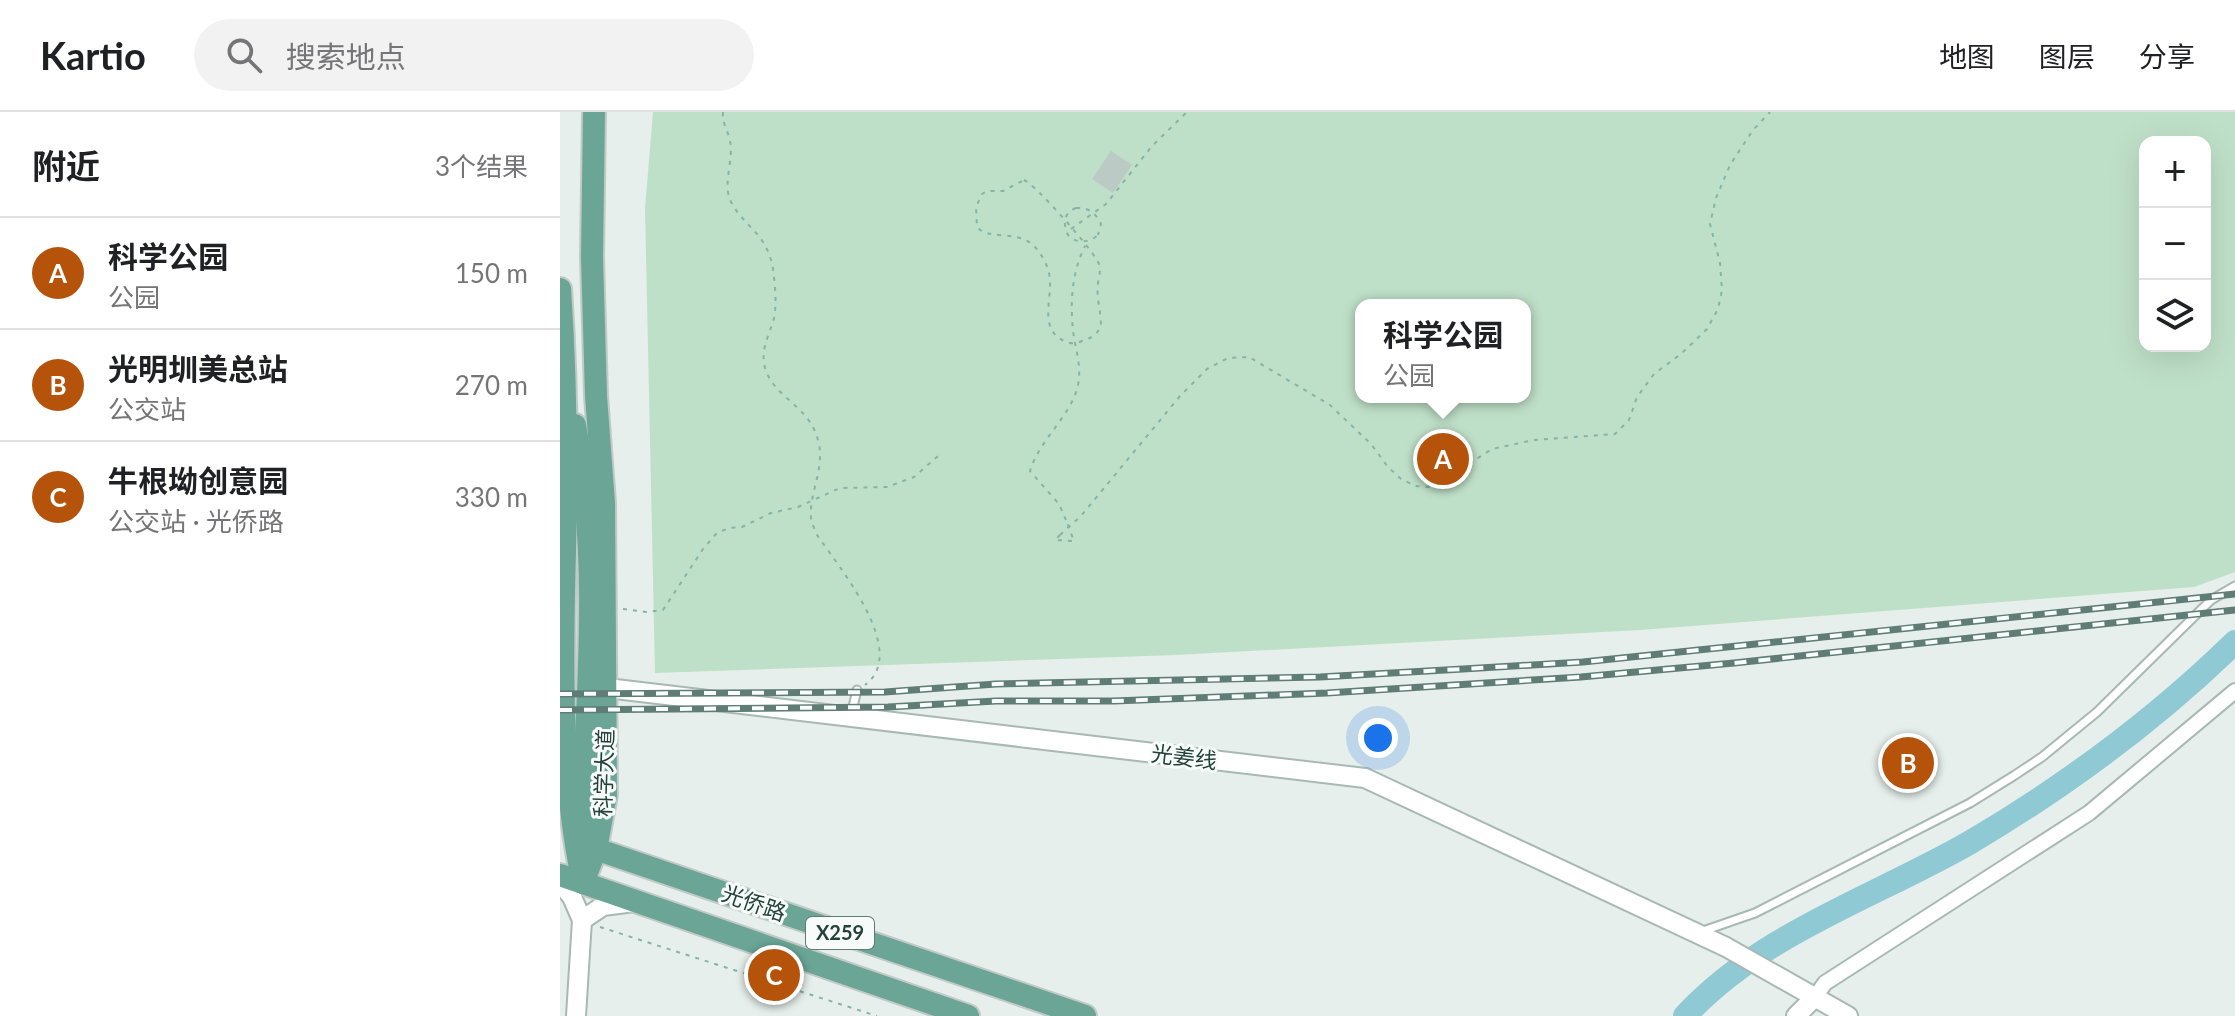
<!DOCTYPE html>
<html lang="zh">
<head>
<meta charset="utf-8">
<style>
	body { margin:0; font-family:Lato,"Noto Sans SC",sans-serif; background:#f2f2f2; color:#202124 }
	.controls { position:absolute; right:24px; top:24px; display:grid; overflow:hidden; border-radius:16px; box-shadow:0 8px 32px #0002 }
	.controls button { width:72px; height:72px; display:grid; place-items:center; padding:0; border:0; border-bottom:2px solid #e0e0e0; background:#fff; color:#202124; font:40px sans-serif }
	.you { position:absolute; left:818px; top:626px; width:28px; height:28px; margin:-20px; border:6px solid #fff; border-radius:50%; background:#1a73e8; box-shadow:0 0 0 12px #1a73e833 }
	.badge { display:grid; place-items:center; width:52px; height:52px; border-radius:50%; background:#b45309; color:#fff; font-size:26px; font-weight:700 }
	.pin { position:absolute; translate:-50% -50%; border:4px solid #fff; box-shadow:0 2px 8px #0006 }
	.popup { position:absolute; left:795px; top:187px; width:176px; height:104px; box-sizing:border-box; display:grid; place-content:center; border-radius:16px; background:#fff; filter:drop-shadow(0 2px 6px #0005); font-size:26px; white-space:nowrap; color:#757577 }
	.popup b { font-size:30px; color:#202124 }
	.popup::after { content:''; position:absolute; left:50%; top:100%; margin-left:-16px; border:16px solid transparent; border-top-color:#fff }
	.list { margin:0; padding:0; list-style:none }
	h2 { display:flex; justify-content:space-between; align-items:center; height:104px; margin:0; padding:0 32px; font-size:34px }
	h2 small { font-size:26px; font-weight:400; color:#757577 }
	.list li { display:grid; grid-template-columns:52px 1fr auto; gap:24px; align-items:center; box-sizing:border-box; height:112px; padding:0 32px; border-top:2px solid #e0e0e0 }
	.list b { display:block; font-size:30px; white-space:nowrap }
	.list p { margin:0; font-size:26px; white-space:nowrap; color:#757577 }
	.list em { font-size:26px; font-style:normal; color:#757577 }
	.icon { flex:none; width:44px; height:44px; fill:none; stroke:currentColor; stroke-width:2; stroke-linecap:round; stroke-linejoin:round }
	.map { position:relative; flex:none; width:1675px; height:904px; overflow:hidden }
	header { display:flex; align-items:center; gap:48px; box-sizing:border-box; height:112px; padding:0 40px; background:#fff; border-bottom:2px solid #e0e0e0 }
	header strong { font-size:38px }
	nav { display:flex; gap:44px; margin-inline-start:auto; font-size:28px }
	.search { width:560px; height:72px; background:#f2f2f2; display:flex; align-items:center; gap:20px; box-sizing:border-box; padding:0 28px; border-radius:44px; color:#757577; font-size:30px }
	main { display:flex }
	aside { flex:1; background:#fff }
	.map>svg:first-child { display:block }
	.green { fill:#bfe0c8; fill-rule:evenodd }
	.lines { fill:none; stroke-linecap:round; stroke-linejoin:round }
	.river { stroke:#8ec9d4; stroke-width:24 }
	.building { fill:#bbcac4 }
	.service-casing { stroke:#a8b8b2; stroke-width:11 }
	.minor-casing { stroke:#a8b8b2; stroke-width:18 }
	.tertiary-casing { stroke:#a8b8b2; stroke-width:22 }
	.primary-casing { stroke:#c2cac8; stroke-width:26 }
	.path { stroke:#86b3a5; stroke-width:2; stroke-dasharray:4 6; stroke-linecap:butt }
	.service { stroke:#fff; stroke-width:7 }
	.minor { stroke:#fff; stroke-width:14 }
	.tertiary { stroke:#fff; stroke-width:18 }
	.primary { stroke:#6aa596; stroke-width:22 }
	.rail-casing { stroke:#5f7d75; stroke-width:7 }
	.rail { stroke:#f7fbf9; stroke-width:4; stroke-dasharray:12; stroke-linecap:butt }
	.path-bridge { stroke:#86b3a5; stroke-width:2; stroke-dasharray:4 6; stroke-linecap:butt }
	.labels { text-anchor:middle; stroke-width:6; stroke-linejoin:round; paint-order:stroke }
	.shield { fill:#f7fbf9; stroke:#637a73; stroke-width:2 }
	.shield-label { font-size:20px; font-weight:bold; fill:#24423a }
	.street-label { font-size:22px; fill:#24423a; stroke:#f7fbf9 }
</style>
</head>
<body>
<header>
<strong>Kartio</strong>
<div class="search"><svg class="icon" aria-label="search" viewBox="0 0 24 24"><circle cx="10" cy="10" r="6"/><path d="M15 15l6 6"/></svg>搜索地点</div>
<nav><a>地图</a><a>图层</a><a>分享</a></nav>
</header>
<main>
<aside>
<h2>附近<small>3个结果</small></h2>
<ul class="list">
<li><span class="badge">A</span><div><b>科学公园</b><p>公园</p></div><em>150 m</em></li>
<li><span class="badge">B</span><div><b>光明圳美总站</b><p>公交站</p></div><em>270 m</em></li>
<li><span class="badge">C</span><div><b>牛根坳创意园</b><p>公交站 · 光侨路</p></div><em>330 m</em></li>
</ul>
</aside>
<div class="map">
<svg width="1675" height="904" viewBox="0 0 1675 904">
	<rect width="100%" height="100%" fill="#e6efeb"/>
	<path class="green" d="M93,0h1582v460l-41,15 -554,43 -464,25 -521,18 -10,-465zM1585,30h60v204h-60zM801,193h164v92h-164z"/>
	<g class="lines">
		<path class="river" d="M1125,904c77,-83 188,-118 284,-173 95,-56 187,-124 266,-201"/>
	</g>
	<polygon class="building" points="551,39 572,53 553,81 532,67"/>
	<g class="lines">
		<defs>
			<g id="service">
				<polyline points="291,603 297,578"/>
				<polyline points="1143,819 1195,801 1410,691 1455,663 1482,645 1537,600 1651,488 1675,474"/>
			</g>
			<polyline id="minor" points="1255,885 1265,871 1529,701 1675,579"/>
			<g id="tertiary">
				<polyline points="47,576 805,666 1166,835 1288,904"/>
				<polyline points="0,770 12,785 22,808 16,904"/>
				<polyline points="22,808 43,794 74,790"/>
				<polyline points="1236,904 1255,885"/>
			</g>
			<g id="primary">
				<path d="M0,177c6,87 7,174 5,261 -3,112 -5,224 18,333"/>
				<path d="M15,313c26,136 12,276 6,413"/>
				<polyline points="24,733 525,904"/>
				<polyline points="0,763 408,904"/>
				<polyline points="23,771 36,737 46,683 44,391 36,284 32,145 34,0"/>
			</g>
		</defs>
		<use href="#service" class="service-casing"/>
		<use href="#minor" class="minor-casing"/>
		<use href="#tertiary" class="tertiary-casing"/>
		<use href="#primary" class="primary-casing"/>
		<g class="path">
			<path d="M163,0c-1,12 5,18 7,29 4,19 -8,43 1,61 14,26 36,31 42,67 2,15 4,34 1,49 -5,19 -15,32 -8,53 11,29 45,35 53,73 5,27 -10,50 -8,73 0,6 4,12 6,18 22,32 93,117 48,150"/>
			<path d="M516,96c12,-1 20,5 25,16l-3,11"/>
			<polyline points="511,117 546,92 592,34 627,0"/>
			<path d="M506,408l-7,-16 -29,-33c9,-31 42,-56 48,-86 4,-20 -3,-36 -5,-55 -3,-29 -1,-58 12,-84"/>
			<polyline points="500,423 521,404 620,284 647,257 668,246 689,245 770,293 811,332 828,355 841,367 856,374 868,375 877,372 932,337 974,328 1055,322 1069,308 1077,285 1094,262 1121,242 1147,217 1158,197 1162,178 1160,151 1150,112 1156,86 1170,53 1193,18 1210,0"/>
			<polyline points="63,497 86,500 103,498 143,437 157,421 169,416 182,415 211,401 238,395 280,376 327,375 354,365 378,344"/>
			<polyline points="40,815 317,904"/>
		</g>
		<use href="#service" class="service"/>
		<use href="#minor" class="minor"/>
		<use href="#tertiary" class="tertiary"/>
		<use href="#primary" class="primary"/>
		<defs>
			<g id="rail">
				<polyline points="0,582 325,580 436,572 760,565 903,557 1023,550 1675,482"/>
				<polyline points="0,598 328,595 436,589 554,589 767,581 1021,565 1174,551 1675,498"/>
			</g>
		</defs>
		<use href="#rail" class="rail-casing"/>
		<use href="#rail" class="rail"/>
		<g class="path-bridge">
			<path d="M464,68c12,5 70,71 75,84 2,7 0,12 -1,19 -2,14 3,29 3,43 -4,9 -10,12 -19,15 -6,3 -11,3 -18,0 -27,-13 -10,-44 -15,-68 -2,-9 -8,-20 -15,-27 -17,-17 -45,-5 -57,-19l-1,-20 6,-13 5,-3h16z"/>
			<path d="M516,96c-13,5 -13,16 -8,27 8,9 21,8 30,0"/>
			<polyline points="500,423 495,428 514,429 506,408"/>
		</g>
	</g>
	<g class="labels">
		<rect class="shield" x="246" y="805" width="68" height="32" rx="6"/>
		<g class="shield-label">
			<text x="280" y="828">X259</text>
		</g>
		<g class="street-label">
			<text transform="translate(624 645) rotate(7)" y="8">光姜线</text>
			<text transform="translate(44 661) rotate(-88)" y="8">科学大道</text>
			<text transform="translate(194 791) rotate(19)" y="8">光侨路</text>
		</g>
	</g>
</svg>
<div class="controls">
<button>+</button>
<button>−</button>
<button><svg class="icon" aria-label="layers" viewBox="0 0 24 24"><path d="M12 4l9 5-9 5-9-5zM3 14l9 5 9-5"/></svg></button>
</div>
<div class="you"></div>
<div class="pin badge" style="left:883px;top:347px">A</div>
<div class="popup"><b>科学公园</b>公园</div>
<div class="pin badge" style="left:1348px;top:651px">B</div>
<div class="pin badge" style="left:214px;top:863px">C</div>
</div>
</main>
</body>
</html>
